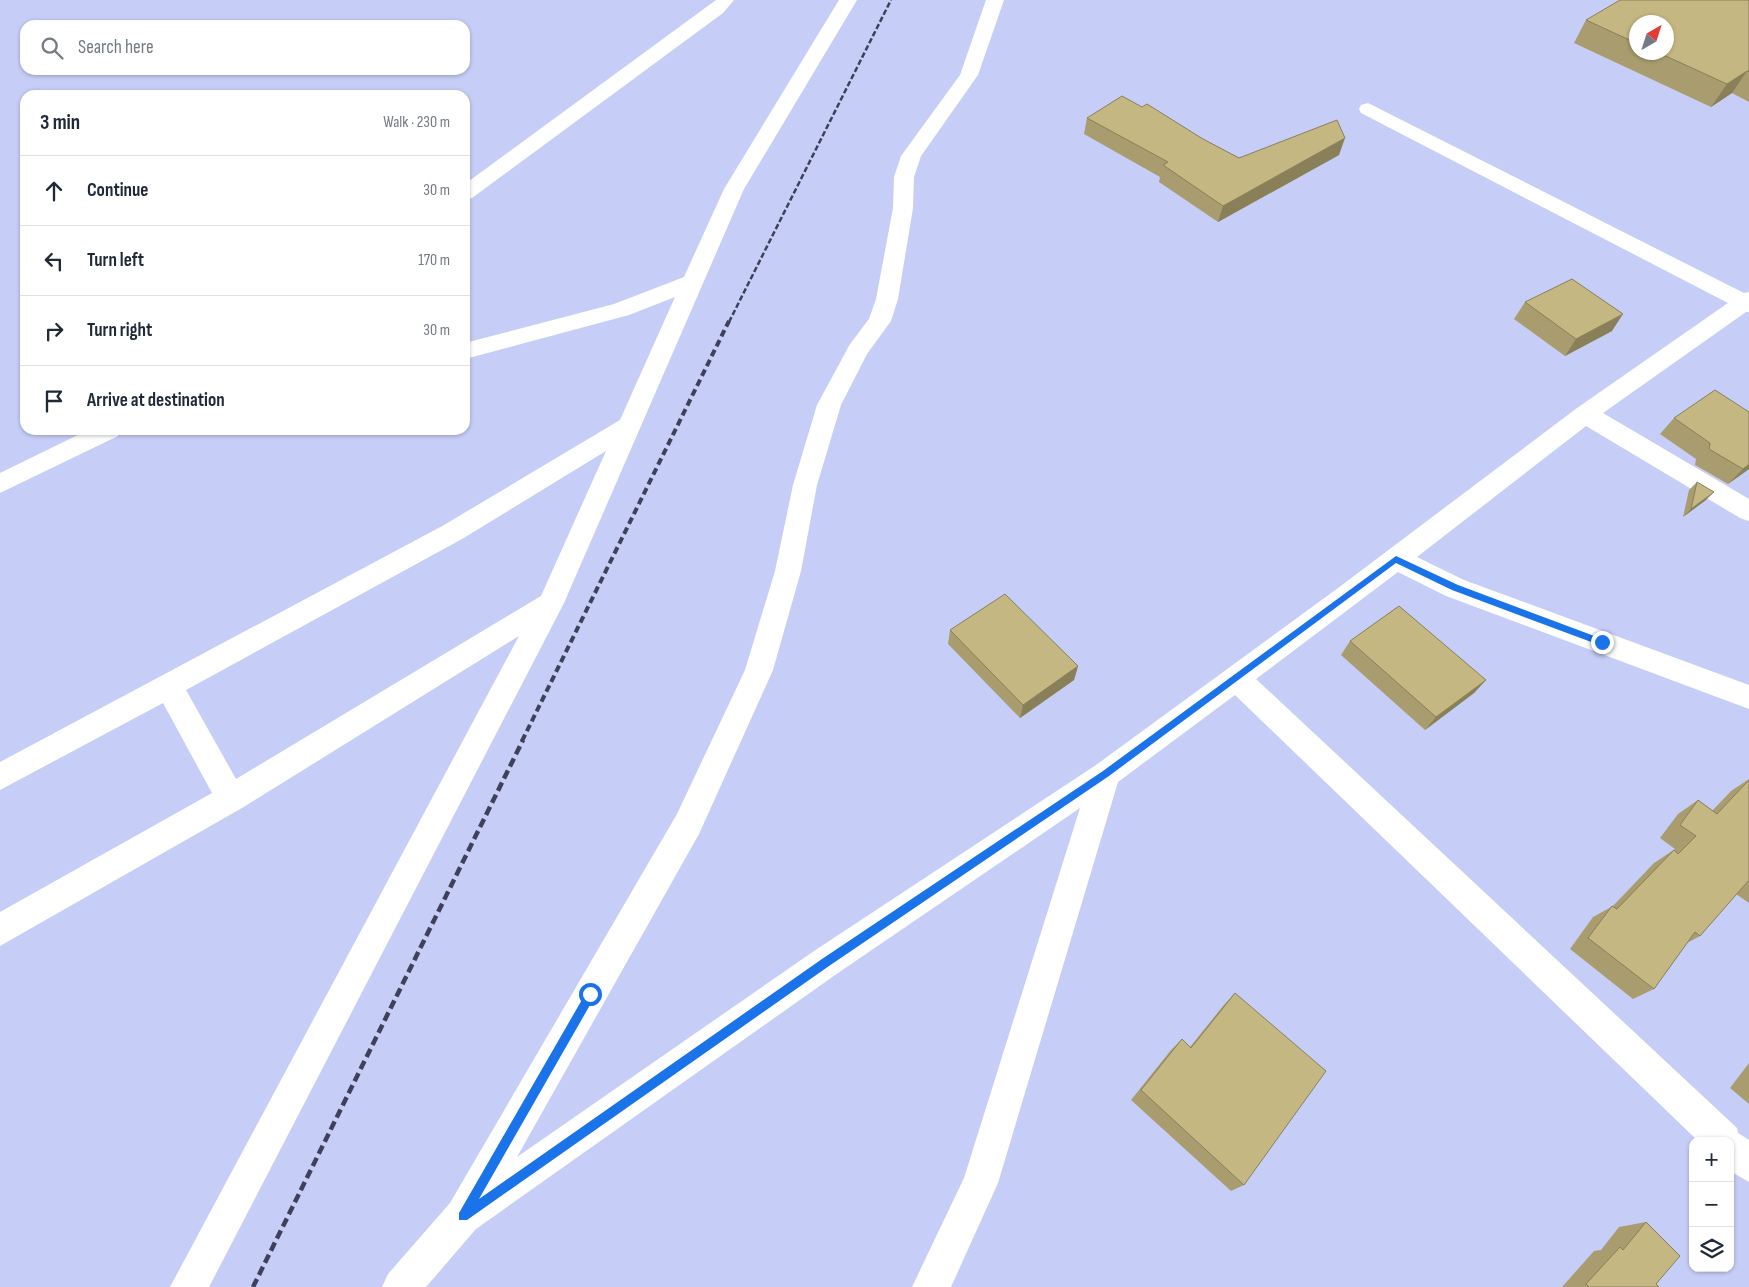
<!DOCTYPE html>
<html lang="en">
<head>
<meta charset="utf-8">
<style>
	body { margin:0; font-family:"Sofia Sans Condensed",sans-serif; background:#f6f6f7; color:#1f2937 }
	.controls { position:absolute; right:15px; bottom:15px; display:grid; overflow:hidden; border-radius:10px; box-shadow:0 1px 4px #0004 }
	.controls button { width:45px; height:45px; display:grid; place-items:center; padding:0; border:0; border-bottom:1px solid #e0e1e3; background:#fff; color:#1f2937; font:25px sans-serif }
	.compass { position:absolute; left:1629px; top:15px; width:45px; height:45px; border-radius:50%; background:#fff; box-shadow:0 1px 4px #0004; rotate:39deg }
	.stop { position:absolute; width:15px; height:15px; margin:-11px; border:4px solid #1a73e8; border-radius:50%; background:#fff }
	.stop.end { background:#1a73e8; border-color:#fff; box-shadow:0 1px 5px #0008 }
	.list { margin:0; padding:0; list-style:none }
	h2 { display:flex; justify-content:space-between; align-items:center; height:65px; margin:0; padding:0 20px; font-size:21px }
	h2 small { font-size:16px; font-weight:400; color:#747a83 }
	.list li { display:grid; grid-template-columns:32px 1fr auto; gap:15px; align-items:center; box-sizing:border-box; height:70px; padding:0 20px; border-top:1px solid #e0e1e3 }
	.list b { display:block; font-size:19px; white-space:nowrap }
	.list em { font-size:16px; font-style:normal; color:#747a83 }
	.icon { flex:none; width:28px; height:28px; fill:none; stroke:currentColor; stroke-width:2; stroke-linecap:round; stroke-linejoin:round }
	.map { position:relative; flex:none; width:1749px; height:1287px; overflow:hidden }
	.search { position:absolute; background:#fff; box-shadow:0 1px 4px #0004; left:20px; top:20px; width:450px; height:55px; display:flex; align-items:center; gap:12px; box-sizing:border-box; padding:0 18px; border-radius:15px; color:#747a83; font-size:19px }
	.panel { position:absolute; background:#fff; box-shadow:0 1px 4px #0004; left:20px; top:90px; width:450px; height:345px; border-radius:15px }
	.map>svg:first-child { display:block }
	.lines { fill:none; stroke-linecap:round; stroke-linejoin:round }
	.minor { fill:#fff; fill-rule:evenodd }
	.rail-far2 { stroke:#3e4159; stroke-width:2.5; stroke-dasharray:5.5 2.5; stroke-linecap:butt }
	.rail-far1 { stroke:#3e4159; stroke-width:4; stroke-dasharray:7 4; stroke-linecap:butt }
	.rail { stroke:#3e4159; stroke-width:4.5; stroke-dasharray:9 4.5; stroke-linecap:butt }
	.wall { fill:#a99d6f; fill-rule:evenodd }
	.shaded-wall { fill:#89805a }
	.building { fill:#c4b781; stroke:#89805a }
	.route { fill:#1a73e8 }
</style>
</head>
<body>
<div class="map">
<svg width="1749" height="1287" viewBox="0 0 1749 1287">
	<rect width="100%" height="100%" fill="#c6cef7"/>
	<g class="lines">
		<g class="minor">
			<polygon points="716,0 734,0 723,13 472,198 465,200 465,184"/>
			<path d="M839,0h18l-113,189 -180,414 -355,684h-39l349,-651 -277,172 -242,138v-34l212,-119 -49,-90 -163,87v-28l444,-237 176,-105 55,-123 -46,18 -164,44v-16l149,-39 70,-27 40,-88zM606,451l-65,145 -305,183 -50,-89 276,-151z"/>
			<polygon points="986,0 1004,0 978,75 921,156 914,177 913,208 898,299 891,321 867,354 841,405 817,485 801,571 773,670 699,834 517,1157 814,951 1096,765 1338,588 1577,408 1728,303 1361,113 1359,109 1361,105 1368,103 1744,293 1749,292 1749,312 1746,312 1603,413 1749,499 1749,521 1740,518 1586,426 1417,557 1464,580 1749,685 1749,709 1446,596 1398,572 1256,679 1737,1128 1738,1133 1749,1140 1749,1182 1730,1171 1730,1141 1698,1141 1235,695 1118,782 998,1183 951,1287 912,1287 964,1178 1080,808 838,973 476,1229 426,1287 382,1287 388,1274 450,1203 677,814 745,670 775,571 793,485 817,405 850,344 869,319 876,299 893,208 894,177 901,156 960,75"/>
			<polygon points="88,430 121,430 118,436 0,493 0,473"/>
		</g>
		<polyline class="rail-far2" points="729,322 891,0"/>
		<polyline class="rail-far1" points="522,741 729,321"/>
		<polyline class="rail" points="253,1287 523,740"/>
	</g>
	<g class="wall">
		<path d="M1749,0v102l-17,-9 -21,14 -137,-64 12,-23zM1636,22l30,30h-30z"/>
		<polygon points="1087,118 1203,139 1239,158 1339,155 1218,222 1159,182 1160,177 1084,134"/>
		<polygon points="1525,302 1612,331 1565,356 1514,319"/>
		<polygon points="1674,418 1749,469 1728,484 1695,465 1696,459 1660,434"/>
		<polygon points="1697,482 1706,500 1683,517 1689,490"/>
		<polygon points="950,630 1078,666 1074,680 1020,718 948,644"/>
		<polygon points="1350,641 1486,680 1474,693 1425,730 1341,655"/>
		<polygon points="1749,779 1749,903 1736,894 1700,936 1687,943 1654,989 1633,999 1570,949 1593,917 1613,906 1654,863 1675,849 1660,838 1678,814 1698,800 1712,811 1731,791"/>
		<polygon points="1235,993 1244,1185 1231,1191 1131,1100 1171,1050 1182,1039 1190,1047 1223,1006"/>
		<polygon points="1749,1063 1749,1104 1730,1088"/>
		<polygon points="1646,1222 1656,1284 1659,1287 1562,1287 1594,1251 1601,1250 1619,1227"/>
	</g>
	<g class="shaded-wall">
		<polygon points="1747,71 1732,93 1711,107 1727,84"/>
		<polygon points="1345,138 1339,155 1218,222 1223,206"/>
		<polygon points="1623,314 1612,331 1565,356 1576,339"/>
		<polygon points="1749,464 1749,469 1728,484 1743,469"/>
		<polygon points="1714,492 1706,500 1683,517 1691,509"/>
		<polygon points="1078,666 1074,680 1020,718 1023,705"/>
		<polygon points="1486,680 1474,693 1425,730 1436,717"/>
	</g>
	<g class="building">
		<polygon points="1620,0 1749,0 1749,71 1747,71 1727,84 1657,52 1666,52 1666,22 1636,22 1636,43 1586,20"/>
		<polygon points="1122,96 1142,107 1147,104 1203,139 1239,158 1337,120 1345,138 1223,206 1163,165 1168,162 1087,118"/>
		<polygon points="1572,279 1623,314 1576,339 1525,302"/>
		<polygon points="1715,390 1749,412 1749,464 1743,469 1709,449 1710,443 1674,418"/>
		<polygon points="1697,482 1714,492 1691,509"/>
		<polygon points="1005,594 1078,666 1023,705 950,630"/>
		<polygon points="1399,606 1486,680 1436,717 1350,641"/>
		<polygon points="1749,780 1749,880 1700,936 1695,932 1654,989 1588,938 1612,906 1617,909 1674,850 1678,854 1696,836 1680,825 1698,800 1717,814"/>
		<polygon points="1235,993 1326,1071 1244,1185 1141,1090 1182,1039 1191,1048"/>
		<polygon points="1646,1222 1680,1256 1656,1284 1659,1287 1589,1287 1586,1284 1620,1247 1623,1250"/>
	</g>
	<polygon class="route" points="1396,556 1458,585 1605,640 1606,642 1602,646 1452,590 1396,563 1109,776 829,966 467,1220 459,1220 459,1213 587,991 594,991 594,998 479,1199 822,959 1103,771"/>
</svg>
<div class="controls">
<button>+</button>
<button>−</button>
<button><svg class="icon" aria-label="layers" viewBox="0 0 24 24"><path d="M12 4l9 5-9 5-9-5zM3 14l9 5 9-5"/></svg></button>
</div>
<svg class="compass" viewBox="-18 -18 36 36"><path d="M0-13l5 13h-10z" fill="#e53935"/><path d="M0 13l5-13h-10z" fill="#747a83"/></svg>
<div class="stop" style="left:590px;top:994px"></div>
<div class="stop end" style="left:1602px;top:642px"></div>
<div class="search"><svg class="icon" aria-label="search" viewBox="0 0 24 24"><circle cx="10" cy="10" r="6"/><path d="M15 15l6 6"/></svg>Search here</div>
<section class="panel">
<h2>3 min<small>Walk · 230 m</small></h2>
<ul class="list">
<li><svg class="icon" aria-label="ahead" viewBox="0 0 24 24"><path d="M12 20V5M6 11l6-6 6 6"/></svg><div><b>Continue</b></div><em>30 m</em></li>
<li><svg class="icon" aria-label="left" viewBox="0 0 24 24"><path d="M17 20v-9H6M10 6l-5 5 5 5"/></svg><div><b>Turn left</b></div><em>170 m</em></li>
<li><svg class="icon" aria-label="right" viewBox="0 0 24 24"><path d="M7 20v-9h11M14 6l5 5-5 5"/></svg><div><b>Turn right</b></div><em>30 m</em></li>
<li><svg class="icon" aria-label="arrive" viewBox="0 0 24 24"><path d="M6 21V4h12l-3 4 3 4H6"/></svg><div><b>Arrive at destination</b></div></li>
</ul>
</section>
</div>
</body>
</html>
